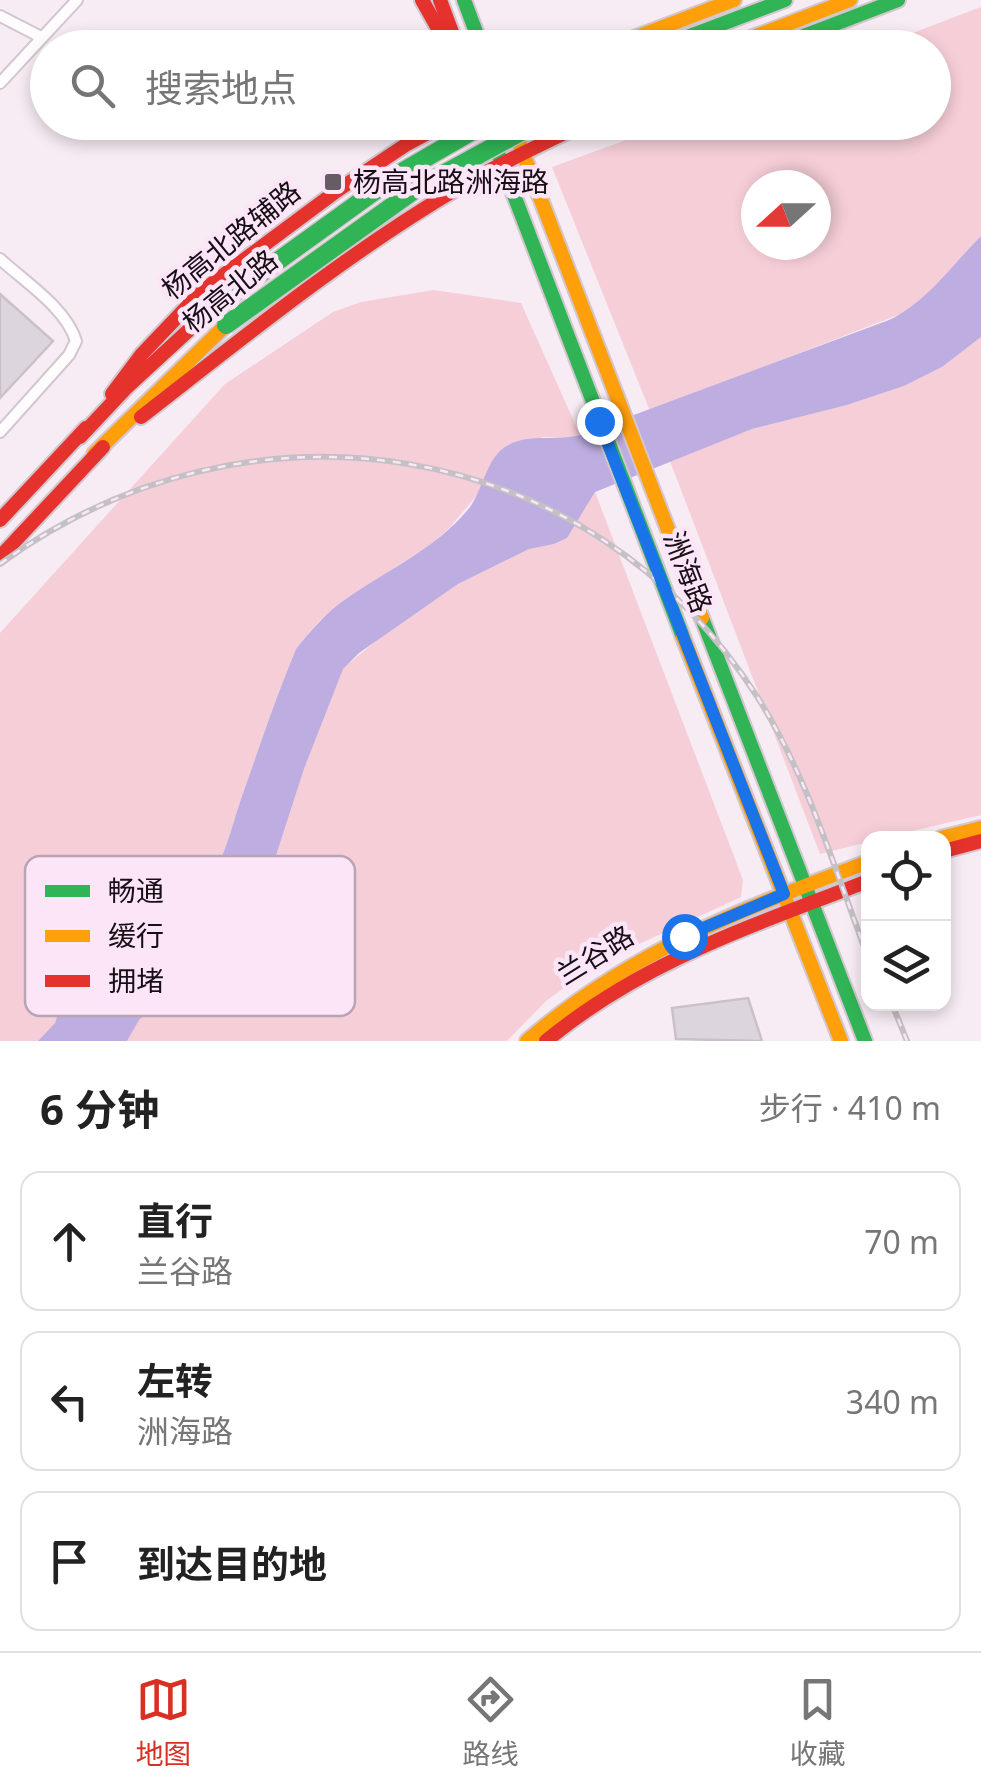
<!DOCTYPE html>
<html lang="zh">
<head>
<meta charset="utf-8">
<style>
	body { margin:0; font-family:"Noto Sans","Noto Sans SC",sans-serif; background:#f6f6f6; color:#222 }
	.controls { position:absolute; right:30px; bottom:30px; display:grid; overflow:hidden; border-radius:20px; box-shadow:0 5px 15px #0003 }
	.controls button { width:90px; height:90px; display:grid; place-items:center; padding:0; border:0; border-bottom:2px solid #e0e0e0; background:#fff; color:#222; font:50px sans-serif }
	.compass { position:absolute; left:741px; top:170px; width:90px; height:90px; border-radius:50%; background:#fff; box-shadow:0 5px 15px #0003; rotate:249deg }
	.stop { position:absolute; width:30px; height:30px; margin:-22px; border:8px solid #1a73e8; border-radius:50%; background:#fff }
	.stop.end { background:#1a73e8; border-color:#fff; box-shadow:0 2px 10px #0008 }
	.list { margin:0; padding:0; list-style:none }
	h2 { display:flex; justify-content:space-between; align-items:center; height:130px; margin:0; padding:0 40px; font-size:42px }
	h2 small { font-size:32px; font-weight:400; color:#767676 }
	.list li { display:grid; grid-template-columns:65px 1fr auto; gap:30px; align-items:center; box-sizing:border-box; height:140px; margin:0 20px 20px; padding:0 20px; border:2px solid #e0e0e0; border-radius:20px }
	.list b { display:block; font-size:38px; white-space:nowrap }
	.list p { margin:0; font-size:32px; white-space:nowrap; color:#767676 }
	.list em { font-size:32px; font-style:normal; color:#767676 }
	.icon { flex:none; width:55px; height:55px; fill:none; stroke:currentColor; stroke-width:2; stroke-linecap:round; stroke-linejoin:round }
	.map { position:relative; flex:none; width:981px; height:1041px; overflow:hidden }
	.search { position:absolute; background:#fff; box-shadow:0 5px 15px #0003; left:30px; right:30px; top:30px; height:110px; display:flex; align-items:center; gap:25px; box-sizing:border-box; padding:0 35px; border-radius:55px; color:#767676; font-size:38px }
	.sheet { height:610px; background:#fff }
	nav { display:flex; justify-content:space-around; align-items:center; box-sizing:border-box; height:140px; border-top:2px solid #e0e0e0; background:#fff; font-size:28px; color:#767676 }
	nav a { display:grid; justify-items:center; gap:5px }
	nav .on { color:#d93025 }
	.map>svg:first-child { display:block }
	.green { fill:#f6ced7; fill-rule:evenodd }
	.water { fill:#bdade0 }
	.building { fill:#ddd5dd; stroke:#c9c0c9; stroke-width:2.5 }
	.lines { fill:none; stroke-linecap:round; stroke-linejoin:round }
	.street-casing { stroke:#d2c7cf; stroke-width:14 }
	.fast-casing { stroke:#d2c7cf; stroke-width:18 }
	.slow-casing { stroke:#d2c7cf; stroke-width:18 }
	.jam-casing { stroke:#d2c7cf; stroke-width:18 }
	.street { stroke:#fefcfd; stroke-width:10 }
	.fast { stroke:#30b455; stroke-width:14 }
	.slow { stroke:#ff9f0a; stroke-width:14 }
	.jam { stroke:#e5322d; stroke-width:14 }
	.rail-casing { stroke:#c4c1c4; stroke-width:6 }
	.rail { stroke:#fde5f8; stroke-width:2.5; stroke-dasharray:8; stroke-linecap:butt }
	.fast-bridge-casing { stroke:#d2c7cf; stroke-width:21; stroke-linecap:butt }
	.fast-bridge { stroke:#30b455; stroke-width:18 }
	.route { stroke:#1a73e8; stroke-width:12 }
	.poi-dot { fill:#655c64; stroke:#fde5f8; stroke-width:4 }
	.labels { text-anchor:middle; stroke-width:9; stroke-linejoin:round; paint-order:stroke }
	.poi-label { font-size:28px; fill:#170f16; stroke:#fde5f8; text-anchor:start }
	.street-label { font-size:28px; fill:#170f16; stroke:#fde5f8 }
	.key { fill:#fde5f8; stroke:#b8a5b4; stroke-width:2.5 }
	.key-label { font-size:28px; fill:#170f16 }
</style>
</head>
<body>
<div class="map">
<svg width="981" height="1041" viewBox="0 0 981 1041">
	<rect width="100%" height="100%" fill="#f7ebf4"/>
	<g class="green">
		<path d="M981,7v229l-54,59 -19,16 -258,100 -98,-244 121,-44 261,-1v-74l-58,-1zM756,185h60v60h-60z"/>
		<path d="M434,290l87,13 59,132 -12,3 -26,-1 -53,31 -10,25 -29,34 -16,15 -96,63 -19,16 -23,28c-21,50 -38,102 -56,153 -7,21 -13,46 -23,65 -31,58 -87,109 -152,123l-10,33 -17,18h-38v-408l225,-249 108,-72 28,-10z"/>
		<polygon points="981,337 981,815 882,838 868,838 868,842 820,854 670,461 752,429 847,405 904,386 942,367"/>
		<polygon points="595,492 743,880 741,897 598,963 546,1001 507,1041 127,1041 139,1019 154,1005 200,973 251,909 271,871 304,769 343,668 385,634 458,584 529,548 554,544 567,538"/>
	</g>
	<path class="water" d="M981,236v101l-39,30 -38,19 -57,19 -95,24 -157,63 -28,46 -13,6 -25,5 -71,35 -99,69 -16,16 -39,100 -33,102 -20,38 -51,64 -46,32 -15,15 -12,21h-89l17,-18 10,-33c65,-14 121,-65 152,-123 10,-19 16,-44 23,-65 18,-51 35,-103 56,-153 13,-16 26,-32 43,-45 43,-32 97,-54 131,-97 13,-18 16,-47 35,-60 23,-15 50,-5 75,-12l309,-115c38,-18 62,-54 92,-84z"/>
	<g class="building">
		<polygon points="0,294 53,341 0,398"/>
		<polygon points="748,998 762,1041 676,1039 672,1008"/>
	</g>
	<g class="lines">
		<defs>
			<g id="street">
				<polyline points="0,16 41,37"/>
				<polyline points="0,83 77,0"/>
				<path d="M0,259c25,23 66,49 76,82l-7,14 -69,77"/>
			</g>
			<g id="fast">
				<polyline points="464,0 482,48"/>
				<polyline points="658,48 785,0"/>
				<polyline points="772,48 898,0"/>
				<polyline points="486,122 683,637"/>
				<polyline points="702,618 865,1041"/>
			</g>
			<g id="slow">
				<polyline points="608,48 734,0"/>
				<polyline points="725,48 850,0"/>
				<polyline points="511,122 702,618"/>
				<polyline points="94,454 226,325"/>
				<polyline points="683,637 841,1041"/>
				<polyline points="941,838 981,828"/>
				<path d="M527,1041c102,-89 216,-132 341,-179"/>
			</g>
			<g id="jam">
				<polyline points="422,0 449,48"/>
				<polyline points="440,0 456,43"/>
				<polyline points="112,394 142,354 202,291 338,190 407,144 448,122"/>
				<path d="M141,417c103,-80 205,-163 317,-229 42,-25 86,-45 130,-66"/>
				<polyline points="80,437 127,387 214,307"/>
				<polyline points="0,520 86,428"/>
				<polyline points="0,557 103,447"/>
				<polyline points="944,851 981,841"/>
				<path d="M546,1041c97,-80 206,-115 322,-160"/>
			</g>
		</defs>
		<use href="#street" class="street-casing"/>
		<use href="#fast" class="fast-casing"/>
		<use href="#slow" class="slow-casing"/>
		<use href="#jam" class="jam-casing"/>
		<use href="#street" class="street"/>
		<use href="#fast" class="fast"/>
		<use href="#slow" class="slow"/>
		<use href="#jam" class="jam"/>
		<defs>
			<g id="rail">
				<path d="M0,564c248,-181 590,-130 758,134 50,79 77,173 110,259"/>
				<polyline points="892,1004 907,1041"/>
			</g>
		</defs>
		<use href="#rail" class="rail-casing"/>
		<use href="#rail" class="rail"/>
		<defs>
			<g id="fast-bridge">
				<polyline points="214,307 400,173 488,122"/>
				<polyline points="226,325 416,189 539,122"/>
			</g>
		</defs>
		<use href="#fast-bridge" class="fast-bridge-casing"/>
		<use href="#fast-bridge" class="fast-bridge"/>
	</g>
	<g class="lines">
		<polyline class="route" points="599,421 784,894 684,936"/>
	</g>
	<rect class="poi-dot" x="323" y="172" width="20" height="20" rx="5"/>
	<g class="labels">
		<g class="poi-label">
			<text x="353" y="192">杨高北路洲海路</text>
		</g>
		<g class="street-label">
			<text transform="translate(231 240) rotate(-39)" y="10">杨高北路辅路</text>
			<text transform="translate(230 291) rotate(-39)" y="10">杨高北路</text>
			<text transform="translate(688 572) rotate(69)" y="10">洲海路</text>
			<text transform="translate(595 955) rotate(-32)" y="10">兰谷路</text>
		</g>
	</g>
	<rect x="25" y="856" width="330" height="160" rx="15" class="key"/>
	<rect x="45" y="885" width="45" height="12" fill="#30b455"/>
	<rect x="45" y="930" width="45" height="12" fill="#ff9f0a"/>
	<rect x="45" y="975" width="45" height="12" fill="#e5322d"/>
	<g class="key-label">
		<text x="108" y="901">畅通</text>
		<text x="108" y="946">缓行</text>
		<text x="108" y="991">拥堵</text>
	</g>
</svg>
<div class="controls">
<button><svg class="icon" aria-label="locate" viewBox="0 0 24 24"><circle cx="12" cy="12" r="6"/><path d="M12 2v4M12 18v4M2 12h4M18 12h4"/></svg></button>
<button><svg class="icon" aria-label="layers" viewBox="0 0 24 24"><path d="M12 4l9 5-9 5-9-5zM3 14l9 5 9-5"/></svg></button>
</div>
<svg class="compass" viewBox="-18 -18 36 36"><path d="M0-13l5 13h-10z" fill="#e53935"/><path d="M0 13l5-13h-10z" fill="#767676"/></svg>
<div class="stop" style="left:684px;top:936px"></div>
<div class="stop end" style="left:599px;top:421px"></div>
<div class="search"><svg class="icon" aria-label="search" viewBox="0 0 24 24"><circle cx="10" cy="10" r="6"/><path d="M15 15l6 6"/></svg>搜索地点</div>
</div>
<section class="sheet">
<h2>6 分钟<small>步行 · 410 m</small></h2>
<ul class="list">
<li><svg class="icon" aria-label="ahead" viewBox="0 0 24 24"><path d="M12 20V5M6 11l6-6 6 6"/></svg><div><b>直行</b><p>兰谷路</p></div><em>70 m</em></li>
<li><svg class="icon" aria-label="left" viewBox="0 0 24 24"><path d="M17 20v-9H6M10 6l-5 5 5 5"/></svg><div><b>左转</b><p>洲海路</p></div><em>340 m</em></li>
<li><svg class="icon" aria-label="arrive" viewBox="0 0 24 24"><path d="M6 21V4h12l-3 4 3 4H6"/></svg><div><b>到达目的地</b></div></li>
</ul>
</section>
<nav>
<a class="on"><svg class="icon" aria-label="map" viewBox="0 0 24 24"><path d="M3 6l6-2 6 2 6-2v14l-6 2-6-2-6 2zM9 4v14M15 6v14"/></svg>地图</a>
<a><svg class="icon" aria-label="directions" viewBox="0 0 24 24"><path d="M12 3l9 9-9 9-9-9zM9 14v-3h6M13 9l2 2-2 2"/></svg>路线</a>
<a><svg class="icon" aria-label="saved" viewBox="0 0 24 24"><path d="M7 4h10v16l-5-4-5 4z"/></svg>收藏</a>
</nav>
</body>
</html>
